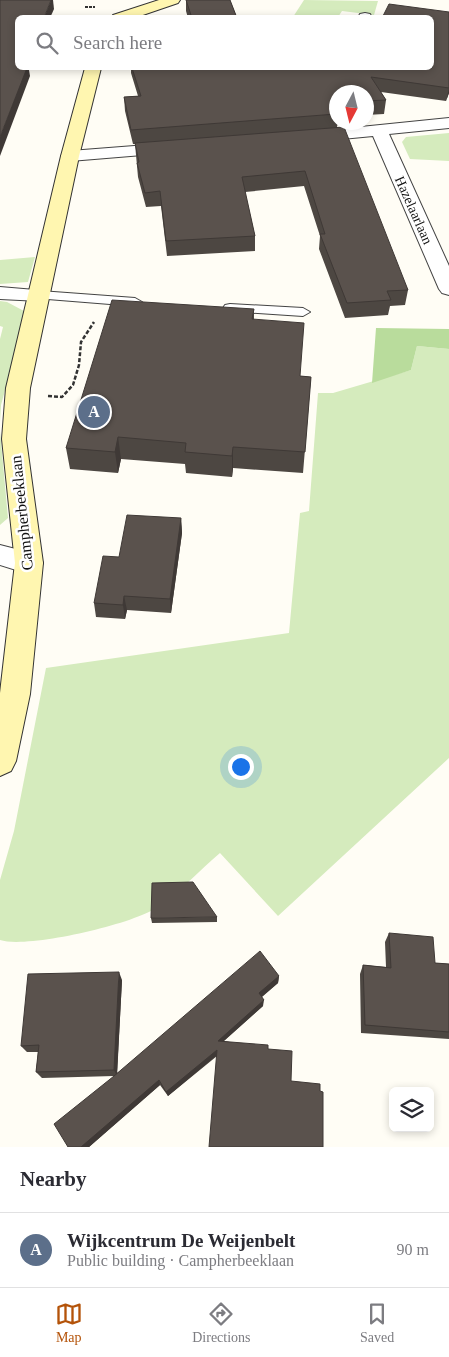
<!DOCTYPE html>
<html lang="en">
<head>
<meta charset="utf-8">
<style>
	body { margin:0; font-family:Georgia,serif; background:#f7f7f7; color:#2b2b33 }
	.controls { position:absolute; right:15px; bottom:15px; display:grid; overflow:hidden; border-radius:8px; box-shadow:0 2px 8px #0003 }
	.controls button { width:45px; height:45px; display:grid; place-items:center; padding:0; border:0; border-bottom:1px solid #e1e1e2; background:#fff; color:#2b2b33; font:25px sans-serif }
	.compass { position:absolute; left:329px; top:85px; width:45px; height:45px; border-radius:50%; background:#fff; box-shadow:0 2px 8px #0003; rotate:187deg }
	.you { position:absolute; left:240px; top:766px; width:18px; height:18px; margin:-12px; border:4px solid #fff; border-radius:50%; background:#1a73e8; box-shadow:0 0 0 8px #1a73e833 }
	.badge { display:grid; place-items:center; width:32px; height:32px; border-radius:50%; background:#b45309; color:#fff; font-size:16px; font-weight:700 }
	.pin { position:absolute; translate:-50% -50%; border:2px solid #fff; box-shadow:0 1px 5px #0006 }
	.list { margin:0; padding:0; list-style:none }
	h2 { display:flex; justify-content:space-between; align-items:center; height:65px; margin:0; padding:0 20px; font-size:21px }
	h2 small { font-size:16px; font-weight:400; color:#7c7c81 }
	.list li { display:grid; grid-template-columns:32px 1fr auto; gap:15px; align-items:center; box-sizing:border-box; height:75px; padding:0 20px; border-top:1px solid #e1e1e2 }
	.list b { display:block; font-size:19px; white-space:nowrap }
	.list p { margin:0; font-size:16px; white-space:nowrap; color:#7c7c81 }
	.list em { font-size:16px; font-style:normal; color:#7c7c81 }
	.icon { flex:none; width:28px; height:28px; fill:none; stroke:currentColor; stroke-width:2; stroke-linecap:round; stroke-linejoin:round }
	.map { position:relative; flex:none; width:449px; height:1147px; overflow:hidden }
	.search { position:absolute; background:#fff; box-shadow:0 2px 8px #0003; left:15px; right:15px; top:15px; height:55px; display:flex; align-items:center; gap:12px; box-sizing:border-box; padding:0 18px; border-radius:8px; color:#7c7c81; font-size:19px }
	.sheet { height:140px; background:#fff }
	nav { display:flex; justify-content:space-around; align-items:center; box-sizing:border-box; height:70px; border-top:1px solid #e1e1e2; background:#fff; font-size:14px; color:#7c7c81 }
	nav a { display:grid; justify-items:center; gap:2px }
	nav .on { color:#b45309 }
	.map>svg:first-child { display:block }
	.green { fill:#d5ebbd }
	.forest { fill:#b9dc9c }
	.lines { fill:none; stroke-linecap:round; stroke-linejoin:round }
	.lane-casing { stroke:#444; stroke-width:2 }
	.street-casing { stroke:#444; stroke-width:2 }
	.secondary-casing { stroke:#333; stroke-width:2 }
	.path-far1 { stroke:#333; stroke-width:2; stroke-dasharray:3 1; stroke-linecap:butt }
	.path { stroke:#333; stroke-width:2.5; stroke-dasharray:4 2; stroke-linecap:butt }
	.lane { fill:#fff; fill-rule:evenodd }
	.street { fill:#fff; fill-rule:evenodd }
	.secondary { fill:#fff6b0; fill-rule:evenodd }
	.wall { fill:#4d4742 }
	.shaded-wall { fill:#3f3936 }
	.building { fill:#5a524d; stroke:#3f3936 }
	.labels { text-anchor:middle; stroke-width:5; stroke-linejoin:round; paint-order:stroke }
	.far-street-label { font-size:14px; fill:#111; stroke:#fff }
	.street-label { font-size:16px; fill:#111; stroke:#fff }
</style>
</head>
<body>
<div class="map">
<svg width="449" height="1147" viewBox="0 0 449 1147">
	<rect width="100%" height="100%" fill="#fffdf5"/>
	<g class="green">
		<polygon points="304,0 378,1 374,15 342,11 338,17 293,17"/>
		<polygon points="449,133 449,161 410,159 402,142 406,137"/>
		<polygon points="35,257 28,282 0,284 0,260"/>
		<polygon points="0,301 7,302 24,311 12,365 1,405 0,422 0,339 3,327 0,326"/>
		<path d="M417,346l32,3v409l-171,158 -58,-63c-20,17 -39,38 -61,53 -23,18 -132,43 -159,34v-60l14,-49 32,-163 243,-35 11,-120 9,-2 9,-118h15l78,-23z"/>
		<polygon points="0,431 8,518 0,525"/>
	</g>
	<polygon class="forest" points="376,328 449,329 449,349 417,346 411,370 372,383"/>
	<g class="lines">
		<defs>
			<g id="lane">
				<polygon points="40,291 135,298 142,302 135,306 35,298 33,295"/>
				<polygon points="230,304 303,308 310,312 303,316 225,311 223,308 225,305"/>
			</g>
			<g id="street">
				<polygon points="365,13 370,14 372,18 358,18 360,14"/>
				<polygon points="449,118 449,128 389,134 449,266 449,295 442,293 439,289 373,136 311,142 305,141 302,137 305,133 311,132"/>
				<polygon points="173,143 179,144 182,148 179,152 70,161 64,160 61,156 64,152 70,151"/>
				<polygon points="0,287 47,291 50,295 47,299 40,301 0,299"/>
				<polygon points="0,545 39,555 43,563 39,571 29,574 0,565"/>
			</g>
			<g id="secondary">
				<polygon points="159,0 180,0 178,3 134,18 111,18 113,15"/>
				<polygon points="85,68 101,68 79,156 30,388 26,439 43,563 30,694 16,761 11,771 0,776 0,693 15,563 2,439 6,388 61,156"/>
			</g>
		</defs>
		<use href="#lane" class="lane-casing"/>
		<use href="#street" class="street-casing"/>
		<use href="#secondary" class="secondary-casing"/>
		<polyline class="path-far1" points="85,7 95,7"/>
		<polyline class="path" points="48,396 62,397 73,385 79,365 81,342 94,322"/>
		<use href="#lane" class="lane"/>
		<use href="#street" class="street"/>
		<use href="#secondary" class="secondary"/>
	</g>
	<g class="wall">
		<polygon points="186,0 230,0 237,18 188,18 186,11"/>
		<polygon points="449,12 449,93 446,101 381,92 386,100 384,114 366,115 366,92 336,92 336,122 338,122 337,127 408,290 405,305 390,306 388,315 345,318 319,249 320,236 304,186 245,192 255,236 255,251 167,256 161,206 146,207 138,177 135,144 133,144 125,111 124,97 138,96 131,73 131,68 432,68"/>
		<polygon points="254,309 254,320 300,376 311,377 303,473 233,468 232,477 186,473 185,464 121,459 118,473 70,469 66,448"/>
		<polygon points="181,518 182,533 171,613 127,610 125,619 96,617 94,603 119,557"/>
		<polygon points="217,917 217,922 152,923 151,918"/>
		<polygon points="389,933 435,963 449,964 449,1039 361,1033 360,974 363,965 386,967 385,942"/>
		<polygon points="279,976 278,983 262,997 263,1006 224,1041 268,1049 291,1081 323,1147 217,1056 168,1096 160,1085 89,1147 68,1147 114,1076 42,1078 36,1072 38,1052 27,1052 21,1046 122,980 117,1073"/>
	</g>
	<g class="shaded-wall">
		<polygon points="51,0 53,0 54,9 50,18 44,18"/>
		<polygon points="26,68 30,68 29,70 30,76 0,156 0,137"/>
		<polygon points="449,87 449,93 446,101 449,88"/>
		<polygon points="118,437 121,459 118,473 115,452"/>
		<polygon points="233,447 233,468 232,477 232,456"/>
		<polygon points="181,518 182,533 171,613 170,599"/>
		<polygon points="124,596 127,610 125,619 123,605"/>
		<polygon points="119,972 122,980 117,1076 114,1070"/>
		<polygon points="279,976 278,983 259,999 259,993"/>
		<polygon points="264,1000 263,1006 218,1046 218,1041"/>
		<polygon points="217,1050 217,1055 168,1096 166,1092"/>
		<polygon points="159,1080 160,1085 89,1147 81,1147"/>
	</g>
	<g class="building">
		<polygon points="0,0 51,0 44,18 18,18 18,68 27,68 0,137"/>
		<polygon points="186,0 230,0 237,18 192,18"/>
		<polygon points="389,4 449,12 449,88 371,77 386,100 366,101 366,92 336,92 336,104 335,104 336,107 336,114 131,130 124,97 141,96 132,68 432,68 432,18 382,18"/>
		<polygon points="344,127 408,290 387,291 391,300 347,303 320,234 325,234 305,171 242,177 255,236 166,241 160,191 145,193 137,163 139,162 135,143"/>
		<polygon points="112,300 254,309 252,319 304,323 300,376 311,377 305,452 233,447 232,456 185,452 186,443 118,437 115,452 66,448"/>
		<polygon points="127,515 181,518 170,599 124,596 123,605 94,603 103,556 119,557"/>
		<polygon points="193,882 217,917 151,918 152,883"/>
		<polygon points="389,933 433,937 435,963 449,964 449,1032 365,1025 363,965 391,968"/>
		<polygon points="260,951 279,976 259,993 264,1000 218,1041 268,1045 268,1049 292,1051 291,1081 320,1084 320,1091 323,1092 323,1147 209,1147 217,1050 166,1092 159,1080 81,1147 68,1147 54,1124 114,1076"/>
		<polygon points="119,972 114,1070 36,1072 39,1045 21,1046 28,974"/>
	</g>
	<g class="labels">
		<g class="far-street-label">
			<text transform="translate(414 210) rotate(66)" y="5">Hazelaarlaan</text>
		</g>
		<g class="street-label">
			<text transform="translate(21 513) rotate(-96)" y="6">Campherbeeklaan</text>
		</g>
	</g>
</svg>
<div class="controls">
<button><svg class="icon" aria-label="layers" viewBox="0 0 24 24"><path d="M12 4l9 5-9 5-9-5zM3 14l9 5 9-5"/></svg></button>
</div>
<svg class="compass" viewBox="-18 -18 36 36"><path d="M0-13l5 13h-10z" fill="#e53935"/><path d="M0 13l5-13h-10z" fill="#7c7c81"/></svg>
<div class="you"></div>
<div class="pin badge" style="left:94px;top:412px;background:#5c6f8a">A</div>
<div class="search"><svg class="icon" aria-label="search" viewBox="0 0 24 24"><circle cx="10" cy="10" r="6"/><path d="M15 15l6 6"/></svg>Search here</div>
</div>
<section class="sheet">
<h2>Nearby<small></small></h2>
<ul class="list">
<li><span class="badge" style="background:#5c6f8a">A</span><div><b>Wijkcentrum De Weijenbelt</b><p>Public building · Campherbeeklaan</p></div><em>90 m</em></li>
</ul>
</section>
<nav>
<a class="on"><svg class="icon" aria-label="map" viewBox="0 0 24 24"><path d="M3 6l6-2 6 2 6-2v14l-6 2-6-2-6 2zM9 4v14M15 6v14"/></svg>Map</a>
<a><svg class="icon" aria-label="directions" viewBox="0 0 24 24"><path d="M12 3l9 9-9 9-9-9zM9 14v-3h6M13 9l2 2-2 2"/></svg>Directions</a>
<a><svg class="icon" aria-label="saved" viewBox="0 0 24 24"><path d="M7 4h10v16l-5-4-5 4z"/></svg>Saved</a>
</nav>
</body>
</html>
